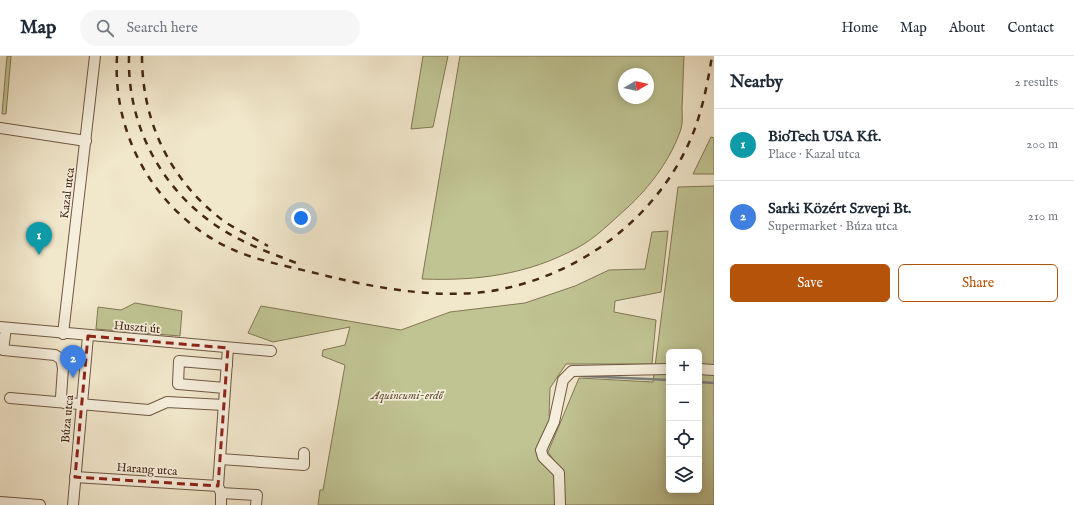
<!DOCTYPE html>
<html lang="en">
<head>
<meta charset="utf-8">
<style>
	body { margin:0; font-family:"IM FELL English",serif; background:#f6f6f7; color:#1f2937 }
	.controls { position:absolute; right:12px; bottom:12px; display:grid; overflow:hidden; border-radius:6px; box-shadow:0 2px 10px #0003 }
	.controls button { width:36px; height:36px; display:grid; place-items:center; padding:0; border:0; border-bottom:1px solid #e0e1e3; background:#fff; color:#1f2937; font:20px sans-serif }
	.compass { position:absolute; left:618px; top:12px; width:36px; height:36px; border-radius:50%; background:#fff; box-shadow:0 2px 10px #0003; rotate:81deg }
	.you { position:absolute; left:301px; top:162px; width:14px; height:14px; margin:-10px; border:3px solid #fff; border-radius:50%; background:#1a73e8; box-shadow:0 0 0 6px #1a73e833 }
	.badge { display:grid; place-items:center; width:26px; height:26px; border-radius:50%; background:#b45309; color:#fff; font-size:13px; font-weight:700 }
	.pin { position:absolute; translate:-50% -33px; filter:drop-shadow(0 1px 2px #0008) }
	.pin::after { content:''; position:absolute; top:21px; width:14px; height:12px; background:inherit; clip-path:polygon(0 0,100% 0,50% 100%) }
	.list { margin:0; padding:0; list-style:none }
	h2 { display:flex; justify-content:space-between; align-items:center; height:52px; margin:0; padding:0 16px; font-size:17px }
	h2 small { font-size:13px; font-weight:400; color:#747a83 }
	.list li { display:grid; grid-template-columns:26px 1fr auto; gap:12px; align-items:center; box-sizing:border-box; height:72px; padding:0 16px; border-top:1px solid #e0e1e3 }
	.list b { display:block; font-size:15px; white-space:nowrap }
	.list p { margin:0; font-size:13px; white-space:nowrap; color:#747a83 }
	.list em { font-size:13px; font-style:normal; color:#747a83 }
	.actions { display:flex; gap:8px; padding:12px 16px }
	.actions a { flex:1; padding:9px 0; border:1px solid #b45309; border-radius:6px; text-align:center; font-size:14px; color:#b45309 }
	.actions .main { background:#b45309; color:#fff }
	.icon { flex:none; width:22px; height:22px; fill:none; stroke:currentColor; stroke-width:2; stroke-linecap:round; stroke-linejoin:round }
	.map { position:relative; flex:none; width:714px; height:449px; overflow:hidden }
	header { display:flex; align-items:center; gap:24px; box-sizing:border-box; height:56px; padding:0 20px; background:#fff; border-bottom:1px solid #e0e1e3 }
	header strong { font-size:19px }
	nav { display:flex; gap:22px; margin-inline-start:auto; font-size:14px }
	.search { width:280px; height:36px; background:#f6f6f7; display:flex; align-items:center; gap:10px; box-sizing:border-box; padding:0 14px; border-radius:22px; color:#747a83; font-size:15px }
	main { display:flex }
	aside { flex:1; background:#fff }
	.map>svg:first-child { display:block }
	.green { fill:#c0c493; stroke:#837654; fill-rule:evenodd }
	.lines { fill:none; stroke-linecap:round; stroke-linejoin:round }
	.stream { stroke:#7b817d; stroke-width:2.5 }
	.street-casing { stroke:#715743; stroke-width:12 }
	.street { stroke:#f6efdd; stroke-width:10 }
	.rail { stroke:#462716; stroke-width:2.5; stroke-dasharray:7 7; stroke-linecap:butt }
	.marked { fill:none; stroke:#8f2418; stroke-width:3; stroke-dasharray:8 5; stroke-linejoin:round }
	.labels { text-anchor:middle; stroke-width:3.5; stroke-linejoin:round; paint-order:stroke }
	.street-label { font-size:12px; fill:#462716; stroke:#f6efdd }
	.park-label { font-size:12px; font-style:italic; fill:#644e35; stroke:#f6efdd }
</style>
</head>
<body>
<header>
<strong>Map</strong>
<div class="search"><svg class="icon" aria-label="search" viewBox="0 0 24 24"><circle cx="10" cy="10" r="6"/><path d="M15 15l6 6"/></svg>Search here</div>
<nav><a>Home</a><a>Map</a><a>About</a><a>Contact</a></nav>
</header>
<main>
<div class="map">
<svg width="714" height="449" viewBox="0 0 714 449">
	<rect width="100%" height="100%" fill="#f1e7cb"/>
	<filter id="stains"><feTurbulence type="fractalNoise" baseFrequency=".005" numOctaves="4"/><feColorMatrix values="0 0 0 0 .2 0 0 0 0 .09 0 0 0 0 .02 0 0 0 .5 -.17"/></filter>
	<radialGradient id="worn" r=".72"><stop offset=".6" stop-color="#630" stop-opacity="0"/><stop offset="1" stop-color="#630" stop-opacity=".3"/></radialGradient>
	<g class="green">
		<polygon points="7,0 11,0 6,58 2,58"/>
		<polygon points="423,0 448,0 433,71 411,73"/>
		<path d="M460,0h224c-1,17 -1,34 -2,52 0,6 1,14 -1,21 -10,30 -31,58 -54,79 -16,14 -31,30 -50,40 -50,27 -100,33 -155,31zM624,18h24v24h-24z"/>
		<polygon points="711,81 714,82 714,118 693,118"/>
		<path d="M714,130v319h-151l-1,-33 -14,-20 31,-74 74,4 25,-195zM669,296h30v138h-30z"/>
		<polygon points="668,175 661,236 615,245 614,256 656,264 652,308 566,308 550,332 549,360 552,362 540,388 556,423 558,449 318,449 320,434 323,434 345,309 322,300 323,294 345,289 350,271 273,286 248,277 261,250 401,274 450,256 525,247 575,230 609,214 645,213 652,176"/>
		<polygon points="135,247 182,255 180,280 96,273 98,251 121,254"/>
	</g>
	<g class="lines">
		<g class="stream">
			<polyline points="582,320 669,324"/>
			<polyline points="699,326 714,327"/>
		</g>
		<defs>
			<g id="street">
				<polyline points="0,72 86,85"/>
				<polyline points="0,271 271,295"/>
				<polyline points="6,272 3,294 55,299 61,303 63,312 61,341 65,347"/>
				<polyline points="63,278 95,0"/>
				<polyline points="699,313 714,314"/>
				<polyline points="225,332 178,328 179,305 227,309"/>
				<polyline points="10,342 149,354 167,346 224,349"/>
				<polyline points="220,403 304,409 304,397"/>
				<polyline points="75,421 218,430"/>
				<polyline points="221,437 257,439 256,449"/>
				<polyline points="0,446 40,449"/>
				<polyline points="73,449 88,280"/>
				<polyline points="221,449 221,437 218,430 228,292"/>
				<polyline points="560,449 559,417 543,401 541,394 554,366 563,324 572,315 669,313"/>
			</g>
		</defs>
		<use href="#street" class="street-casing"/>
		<use href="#street" class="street"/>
		<g class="rail">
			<path d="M117,0c-5,83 42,162 119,195 29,12 61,17 91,25 50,12 105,22 157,16 92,-12 176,-74 210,-161 9,-24 14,-50 18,-75"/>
			<path d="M129,0c-2,71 34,137 94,174 24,15 50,24 76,34"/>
			<path d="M142,0c0,67 29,126 83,166 14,9 29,16 43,24"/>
		</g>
	</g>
	<path class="marked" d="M88,280l140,12 -10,138 -143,-9z"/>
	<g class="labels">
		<g class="street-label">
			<text transform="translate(67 137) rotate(-83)" y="4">Kazal utca</text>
			<text transform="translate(137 271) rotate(5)" y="4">Huszti út</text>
			<text transform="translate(67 363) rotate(-85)" y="4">Búza utca</text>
			<text transform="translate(147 413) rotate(4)" y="4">Harang utca</text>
		</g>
		<g class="park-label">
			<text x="407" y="343">Aquincumi-erdő</text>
		</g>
	</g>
	<rect width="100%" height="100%" filter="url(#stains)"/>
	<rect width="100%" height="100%" fill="url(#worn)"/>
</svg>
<div class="controls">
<button>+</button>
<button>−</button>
<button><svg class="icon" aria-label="locate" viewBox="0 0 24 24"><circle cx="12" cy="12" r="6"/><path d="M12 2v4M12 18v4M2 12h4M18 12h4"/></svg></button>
<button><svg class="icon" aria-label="layers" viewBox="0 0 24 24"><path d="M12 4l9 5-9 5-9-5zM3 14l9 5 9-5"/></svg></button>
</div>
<svg class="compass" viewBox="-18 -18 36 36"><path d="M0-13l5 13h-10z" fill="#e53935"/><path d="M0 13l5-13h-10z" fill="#747a83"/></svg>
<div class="you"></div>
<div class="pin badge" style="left:39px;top:199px;background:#0f9aa8">1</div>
<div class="pin badge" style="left:73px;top:322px;background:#3f7fe0">2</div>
</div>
<aside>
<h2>Nearby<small>2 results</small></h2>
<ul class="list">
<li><span class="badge" style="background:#0f9aa8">1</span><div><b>BioTech USA Kft.</b><p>Place · Kazal utca</p></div><em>200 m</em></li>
<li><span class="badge" style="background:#3f7fe0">2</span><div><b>Sarki Közért Szvepi Bt.</b><p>Supermarket · Búza utca</p></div><em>210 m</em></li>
</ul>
<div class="actions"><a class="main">Save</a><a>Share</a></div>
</aside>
</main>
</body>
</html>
